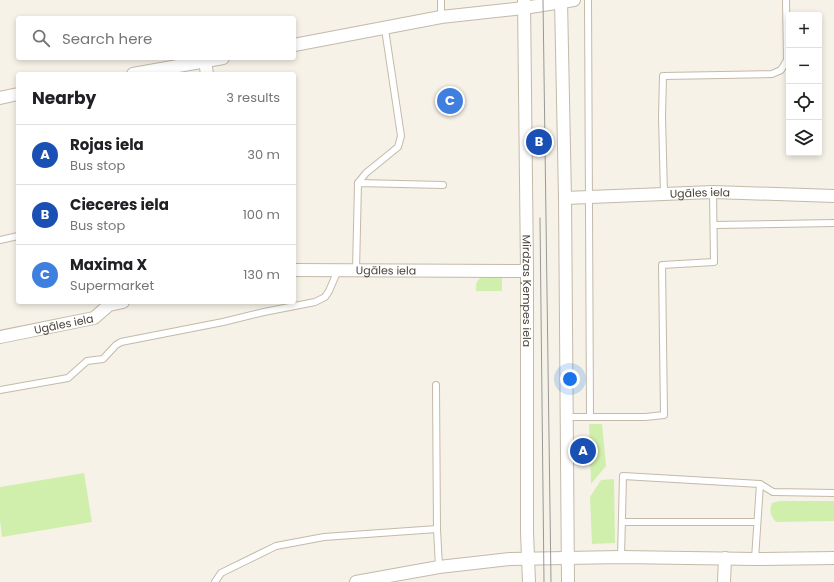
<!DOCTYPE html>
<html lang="en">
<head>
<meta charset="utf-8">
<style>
	body { margin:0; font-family:Poppins,sans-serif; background:#f2f2f2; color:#202124 }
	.controls { position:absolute; right:12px; top:12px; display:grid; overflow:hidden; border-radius:4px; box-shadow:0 2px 6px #0003 }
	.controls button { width:36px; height:36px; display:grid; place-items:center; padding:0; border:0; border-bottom:1px solid #e0e0e0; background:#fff; color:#202124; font:20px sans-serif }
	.you { position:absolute; left:570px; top:379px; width:14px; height:14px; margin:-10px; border:3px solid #fff; border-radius:50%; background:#1a73e8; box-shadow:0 0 0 6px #1a73e833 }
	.badge { display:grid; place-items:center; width:26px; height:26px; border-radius:50%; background:#b45309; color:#fff; font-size:13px; font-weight:700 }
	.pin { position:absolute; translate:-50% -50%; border:2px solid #fff; box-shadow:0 1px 4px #0006 }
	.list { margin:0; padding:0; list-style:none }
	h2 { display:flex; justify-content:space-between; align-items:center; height:52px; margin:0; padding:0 16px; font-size:17px }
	h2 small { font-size:13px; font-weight:400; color:#757577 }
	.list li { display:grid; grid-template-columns:26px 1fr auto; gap:12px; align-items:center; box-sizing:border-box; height:60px; padding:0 16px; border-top:1px solid #e0e0e0 }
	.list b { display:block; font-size:15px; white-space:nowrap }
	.list p { margin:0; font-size:13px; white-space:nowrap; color:#757577 }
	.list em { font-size:13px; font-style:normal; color:#757577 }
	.icon { flex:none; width:22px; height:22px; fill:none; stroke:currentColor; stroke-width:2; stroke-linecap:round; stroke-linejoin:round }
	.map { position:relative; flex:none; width:834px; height:582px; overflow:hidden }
	.search { position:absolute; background:#fff; box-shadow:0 2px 6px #0003; left:16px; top:16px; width:280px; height:44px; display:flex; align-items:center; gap:10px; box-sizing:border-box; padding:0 14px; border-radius:4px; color:#757577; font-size:15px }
	.panel { position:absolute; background:#fff; box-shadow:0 2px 6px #0003; left:16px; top:72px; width:280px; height:232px; border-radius:4px }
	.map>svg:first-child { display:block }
	.green { fill:#d1efac }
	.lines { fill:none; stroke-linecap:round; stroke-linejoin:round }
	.lane-casing { stroke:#c3baa9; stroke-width:8 }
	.street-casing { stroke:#c3baa9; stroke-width:14 }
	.lane { stroke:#fff; stroke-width:6 }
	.street { stroke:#fff; stroke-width:12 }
	.tram { stroke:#989898; stroke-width:1 }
	.labels { text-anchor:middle; stroke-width:3; stroke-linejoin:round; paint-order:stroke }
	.street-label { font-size:11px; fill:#4a4236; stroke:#fff }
</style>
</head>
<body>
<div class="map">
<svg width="834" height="582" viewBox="0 0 834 582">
	<rect width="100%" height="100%" fill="#f6f2e8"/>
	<g class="green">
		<path d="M484,277h18v14h-26c0,-8 0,-12 8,-14z"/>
		<polygon points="589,424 602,424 606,466 591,484"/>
		<polygon points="84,473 92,522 2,537 0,521 0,487"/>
		<polygon points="614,479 615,543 592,544 590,497 601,480"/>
		<path d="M780,501h54v20l-58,1c-6,-7 -7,-11 -4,-19z"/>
	</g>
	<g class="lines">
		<defs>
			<g id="lane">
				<polyline points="441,0 441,17"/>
				<polyline points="588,0 590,417"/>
				<polyline points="358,183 366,173 398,147 401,136 385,29"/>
				<polyline points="664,194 662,117 663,76 772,74 781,70 787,60 786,0"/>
				<polyline points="714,225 834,223"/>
				<polyline points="0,240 18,236"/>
				<polyline points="356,271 358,183 443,185"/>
				<polyline points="436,385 437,529 439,567"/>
				<polyline points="0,390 68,378 87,361 103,359 116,345 121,342 223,322 264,312 315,302 325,297 329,291 338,270"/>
				<polyline points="566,417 645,417 664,415 662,265 714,262 713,192"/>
				<polyline points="622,522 757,522"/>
				<polyline points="621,557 623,476 760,484"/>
				<polyline points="755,559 760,484 773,492 834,493"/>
				<polyline points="215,582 221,573 276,546 324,537 437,529"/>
			</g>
			<g id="street">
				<path id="s1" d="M524,0l3,271v261l2,50"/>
				<polyline points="561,0 565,198 568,582"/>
				<polyline points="294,45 441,17 524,8 574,0"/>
				<polyline points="205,61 207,74"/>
				<polyline points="133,74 223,58"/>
				<polyline points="0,98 18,94"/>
				<path id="s2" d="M565,198l148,-6 121,4"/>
				<path id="s3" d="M294,270l233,1"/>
				<path id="s4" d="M0,337l94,-19 15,-13 14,-3"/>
				<polyline points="356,582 439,567 510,559 621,557 755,559 834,558"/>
				<polyline points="724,582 725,558"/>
			</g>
		</defs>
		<use href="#lane" class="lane-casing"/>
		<use href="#street" class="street-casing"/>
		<use href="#lane" class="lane"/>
		<use href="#street" class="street"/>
		<g class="tram">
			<polyline points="543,0 551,582"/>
			<polyline points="540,218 544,582"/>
		</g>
	</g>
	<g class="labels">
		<g class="street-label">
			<text dy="4" stroke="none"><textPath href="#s2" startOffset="135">Ugāles iela</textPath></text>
			<text dy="4" stroke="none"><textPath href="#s3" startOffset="92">Ugāles iela</textPath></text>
			<text dy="4" stroke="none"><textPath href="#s1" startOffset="291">Mirdzas Ķempes iela</textPath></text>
			<text dy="4" stroke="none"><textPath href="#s4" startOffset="65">Ugāles iela</textPath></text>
		</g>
	</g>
</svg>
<div class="controls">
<button>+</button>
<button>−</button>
<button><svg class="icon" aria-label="locate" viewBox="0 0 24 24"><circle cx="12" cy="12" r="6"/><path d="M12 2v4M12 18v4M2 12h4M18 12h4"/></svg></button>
<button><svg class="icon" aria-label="layers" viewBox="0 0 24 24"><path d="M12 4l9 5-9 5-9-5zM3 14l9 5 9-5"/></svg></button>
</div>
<div class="you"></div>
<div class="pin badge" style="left:583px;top:451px;background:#1a4fb4">A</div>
<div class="pin badge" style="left:539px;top:142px;background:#1a4fb4">B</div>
<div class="pin badge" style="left:450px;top:101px;background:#3f7fe0">C</div>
<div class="search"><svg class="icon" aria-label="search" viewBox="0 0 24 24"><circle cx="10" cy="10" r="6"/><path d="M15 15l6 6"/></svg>Search here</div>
<section class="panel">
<h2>Nearby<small>3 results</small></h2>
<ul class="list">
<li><span class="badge" style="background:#1a4fb4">A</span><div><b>Rojas iela</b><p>Bus stop</p></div><em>30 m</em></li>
<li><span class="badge" style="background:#1a4fb4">B</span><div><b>Cieceres iela</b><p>Bus stop</p></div><em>100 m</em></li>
<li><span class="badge" style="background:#3f7fe0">C</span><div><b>Maxima X</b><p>Supermarket</p></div><em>130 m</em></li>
</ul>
</section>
</div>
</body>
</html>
